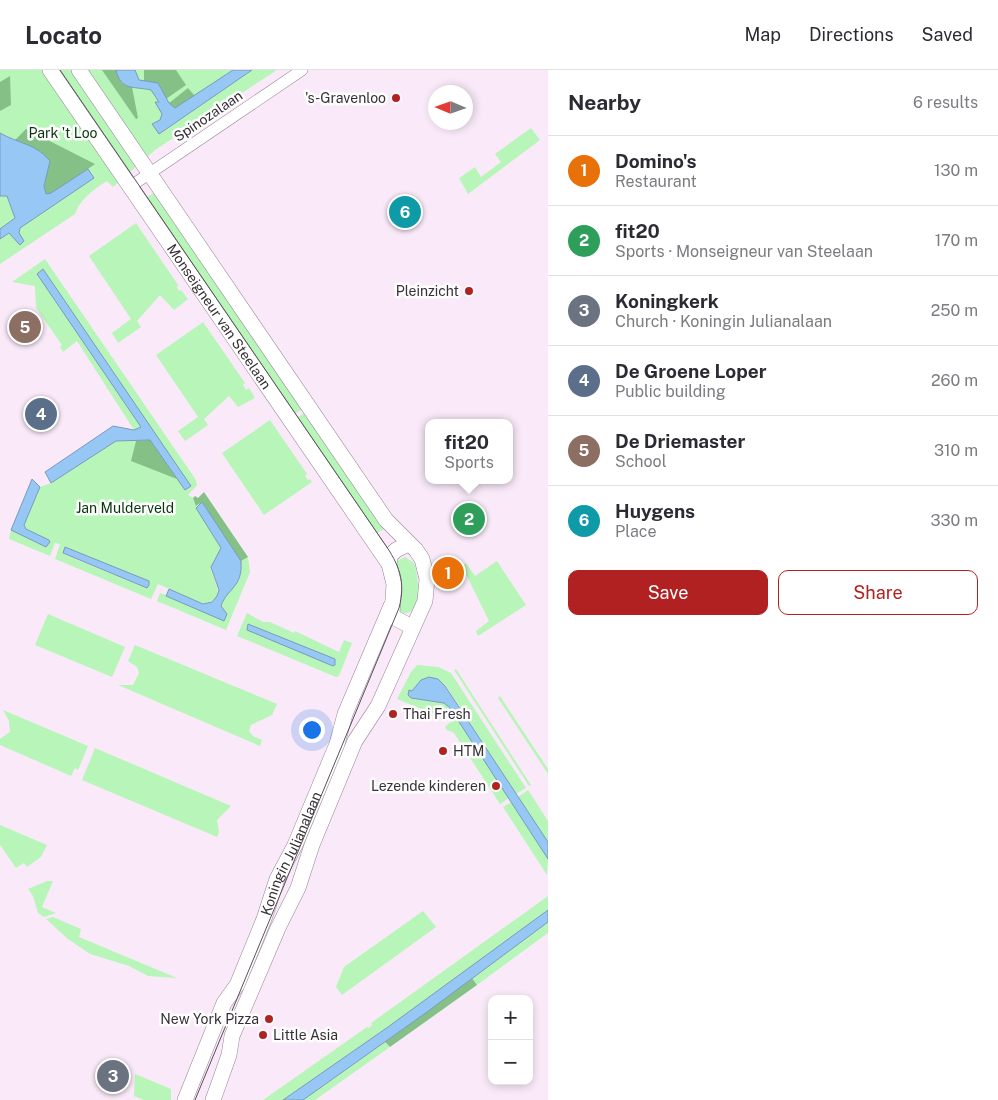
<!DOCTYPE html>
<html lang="en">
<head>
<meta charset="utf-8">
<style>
	body { margin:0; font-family:"Public Sans",sans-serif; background:#f7f7f7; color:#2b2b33 }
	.controls { position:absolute; right:15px; bottom:15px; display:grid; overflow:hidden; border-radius:10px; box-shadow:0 2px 8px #0003 }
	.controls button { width:45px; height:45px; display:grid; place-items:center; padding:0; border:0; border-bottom:1px solid #e1e1e2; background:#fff; color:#2b2b33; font:25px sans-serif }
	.compass { position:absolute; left:428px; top:15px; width:45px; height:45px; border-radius:50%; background:#fff; box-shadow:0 2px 8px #0003; rotate:272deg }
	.you { position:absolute; left:311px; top:659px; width:18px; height:18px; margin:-12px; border:4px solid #fff; border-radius:50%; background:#1a73e8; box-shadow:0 0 0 8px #1a73e833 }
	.badge { display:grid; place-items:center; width:32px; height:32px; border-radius:50%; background:#b12121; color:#fff; font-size:16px; font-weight:700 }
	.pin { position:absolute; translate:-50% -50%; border:2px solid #fff; box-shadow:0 1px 5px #0006 }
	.popup { position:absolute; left:425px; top:349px; width:88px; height:65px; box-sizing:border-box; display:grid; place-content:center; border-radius:10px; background:#fff; filter:drop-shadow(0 1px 4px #0005); font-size:16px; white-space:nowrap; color:#7c7c81 }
	.popup b { font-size:19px; color:#2b2b33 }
	.popup::after { content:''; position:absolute; left:50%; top:100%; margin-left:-10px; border:10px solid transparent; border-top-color:#fff }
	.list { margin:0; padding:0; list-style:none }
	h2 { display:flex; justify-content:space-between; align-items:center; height:65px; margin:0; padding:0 20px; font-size:21px }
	h2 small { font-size:16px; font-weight:400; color:#7c7c81 }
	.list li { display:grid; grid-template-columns:32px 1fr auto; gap:15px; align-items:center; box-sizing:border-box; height:70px; padding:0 20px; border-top:1px solid #e1e1e2 }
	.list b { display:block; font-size:19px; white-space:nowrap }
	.list p { margin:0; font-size:16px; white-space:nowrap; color:#7c7c81 }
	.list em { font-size:16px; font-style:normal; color:#7c7c81 }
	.actions { display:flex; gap:10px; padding:15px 20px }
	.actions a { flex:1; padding:11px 0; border:1px solid #b12121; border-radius:10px; text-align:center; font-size:18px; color:#b12121 }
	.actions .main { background:#b12121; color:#fff }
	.map { position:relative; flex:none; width:548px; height:1030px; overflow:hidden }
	header { display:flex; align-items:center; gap:30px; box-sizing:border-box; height:70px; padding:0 25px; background:#fff; border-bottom:1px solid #e1e1e2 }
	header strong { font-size:24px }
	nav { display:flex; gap:28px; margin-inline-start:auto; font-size:18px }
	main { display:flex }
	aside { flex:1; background:#fff }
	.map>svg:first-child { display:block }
	.green { fill:#b8f5b9; fill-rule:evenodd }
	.forest { fill:#85c187 }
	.water { fill:#97c7f5; stroke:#7a9abc }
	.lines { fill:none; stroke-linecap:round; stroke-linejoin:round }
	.minor-casing { stroke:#938593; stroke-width:12 }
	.major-casing { stroke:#938593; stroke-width:16 }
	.minor { stroke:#fff; stroke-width:11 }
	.major { stroke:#fff; stroke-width:15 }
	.tram { stroke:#585058; stroke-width:1 }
	.poi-dot { fill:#b12121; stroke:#fdfdfd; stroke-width:2 }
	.labels { text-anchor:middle; stroke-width:5; stroke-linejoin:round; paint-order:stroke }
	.poi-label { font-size:14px; fill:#373137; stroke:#fdfdfd; text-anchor:end }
	.street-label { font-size:14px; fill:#373137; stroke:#fdfdfd }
	.park-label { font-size:14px; fill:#09350f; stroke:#fdfdfd }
</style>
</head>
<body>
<header>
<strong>Locato</strong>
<nav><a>Map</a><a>Directions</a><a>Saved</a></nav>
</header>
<main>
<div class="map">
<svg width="548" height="1030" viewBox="0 0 548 1030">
	<rect width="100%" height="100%" fill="#faeaf9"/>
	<g class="green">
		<path d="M0,0h277l-122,80 -42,37 -6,-6c-14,9 -26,17 -32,33l-75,50z"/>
		<polygon points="531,58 540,70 468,124 459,108 475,97 481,107 501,92 495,84"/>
		<polygon points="158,120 304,338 293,345 144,129"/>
		<polygon points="136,153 178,215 177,217 179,221 181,220 188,229 174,240 160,225 137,251 141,257 118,273 112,263 131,249 89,186"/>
		<path d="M45,189l151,221 1,5 -9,10 5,3 28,50 -10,19c3,18 17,30 -7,37l-46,-20 -7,15 -96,-40 5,-15 -5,-1 -5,13 -41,-17 2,-9 35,16 3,-6 -24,-11 -1,-5 16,-37 11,-4 65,-42 34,-1 35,50 6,-4 -154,-212 104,153 -7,3 -57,-89 -14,11 -3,-5 2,-2 -26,-37 -1,-22 -23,-4zM65,477l83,34 1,4 -3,3 -83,-34z"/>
		<polygon points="203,252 245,313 243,315 246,320 249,318 255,328 238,337 229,326 204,349 208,355 185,371 178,361 198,347 156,285"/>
		<polygon points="306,342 385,458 372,466 295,349"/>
		<polygon points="270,350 307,404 305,406 308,410 310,409 312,412 264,445 222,383"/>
		<path d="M248,487l2,15 -24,58 -69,-29 3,-8 63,18 -2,-5c5,-16 21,-26 20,-45z"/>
		<path d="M405,487l9,6c5,14 10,59 -17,49l-2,-50z"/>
		<polygon points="497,491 526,535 478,566 476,561 489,551 462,496 466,493 475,506"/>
		<polygon points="247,543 263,552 270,552 294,563 295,561 339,582 344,570 352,573 339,606 336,607 237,566"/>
		<polygon points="48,544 125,577 112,607 35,575"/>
		<polygon points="135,575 277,634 272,645 251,655 249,661 253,666 262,670 260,676 118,615 133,615 139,603 137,597 128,591"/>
		<polygon points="417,595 438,597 451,603 526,718 516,724 446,616 438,609 421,610 412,621 411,628 445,633 453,643 446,647 443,643 439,646 397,629 411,602"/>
		<polygon points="456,599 531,715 529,716 454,600"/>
		<polygon points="500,626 548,699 548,704 498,628"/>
		<polygon points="3,640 88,676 78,700 75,698 71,706 0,675 0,669 10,662 9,651"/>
		<polygon points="456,647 509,728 500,734 454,663 447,660 445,657"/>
		<polygon points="95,678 231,736 217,750 219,762 217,767 82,710"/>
		<polygon points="528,720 548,751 548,772 518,727"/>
		<polygon points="511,732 548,789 547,805 503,737"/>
		<polygon points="0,755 47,775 41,787 27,797 24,793 16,798 0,775"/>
		<polygon points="47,811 53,811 42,837 56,843 44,847 38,843 33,826 28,819"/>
		<polygon points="548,826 548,840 388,957 283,1030 263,1030 367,957 369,958 372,955 371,953"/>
		<polygon points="423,841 436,857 342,925 336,917 344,897"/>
		<polygon points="53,847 81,859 79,867 177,908 148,906 129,896 90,884 68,869 46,849"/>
		<polygon points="548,852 548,863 477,915 472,908"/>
		<polygon points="385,972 390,977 315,1030 303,1030"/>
		<polygon points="135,1004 171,1019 171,1030 144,1030 134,1026"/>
	</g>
	<g class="forest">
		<path d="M102,0h14c2,9 6,16 16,17l6,31 -2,1z"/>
		<polygon points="144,0 176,0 186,15 166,29 158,13 144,11"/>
		<polygon points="10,6 11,35 0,41 0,12"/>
		<polygon points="188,18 195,26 175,38 172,37 169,33"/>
		<polygon points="26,59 95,94 51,124 46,124 44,116 50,91 15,70"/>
		<polygon points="150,370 177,409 131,391 136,371"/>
		<polygon points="204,422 248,487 241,491 202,432 196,436 193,428 195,426 198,428"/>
		<polygon points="472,908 477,915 390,977 385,972"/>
	</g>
	<g class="water">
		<path d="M116,0h19l4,10 19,3 11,20 6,5 58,-38h19l-93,64 -7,-10 8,-4 2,-6 -7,-12h4l-8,-12c-18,-4 -30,1 -35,-20z"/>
		<path d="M0,63c17,10 37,11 50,28l-6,25 2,8 5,-1 37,-24 6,9 -74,50 -1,5 5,8 -4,4 -11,-12 -9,6v-10l15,-11 -8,-22h-7z"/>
		<polygon points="43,199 191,416 185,420 150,370 116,371 51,413 45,402 113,356 134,360 141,357 37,204"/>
		<polygon points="32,409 40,417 24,455 26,459 49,470 50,472 46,477 11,460"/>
		<path d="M202,432l39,59c2,27 -14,27 -20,45l6,8 -3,7 -58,-25 3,-7 34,15 9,-2 5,-6 2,-6 -8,-23 10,-19 -25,-40z"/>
		<polygon points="65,477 149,511 149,515 147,518 63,483"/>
		<polygon points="248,554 335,589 335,595 333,596 247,560"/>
		<polygon points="429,607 438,609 445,616 548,772 548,789 450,638 444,633 411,628 408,625 409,620 412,621 421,610"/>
		<polygon points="548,840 548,852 427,942 303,1030 283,1030 388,957"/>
	</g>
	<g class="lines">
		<defs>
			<polyline id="minor" points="131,116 302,0"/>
			<g id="major">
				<path id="s1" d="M50,0l339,494"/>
				<polyline points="79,0 386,450 416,480 422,489 427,509 425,531 378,636 355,671 312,775 298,818 278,858 232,966 229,985 213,1030"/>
				<polyline points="408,474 396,480 390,486 389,494 394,514 392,544 395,548 412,557"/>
				<path id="s2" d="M185,1030l39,-97 13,-18 27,-66 13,-40 18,-34 42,-101 8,-30 46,-108"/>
			</g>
		</defs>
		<use href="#minor" class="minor-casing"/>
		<use href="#major" class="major-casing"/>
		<use href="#minor" class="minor"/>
		<use href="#major" class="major"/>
		<path class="tram" d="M60,0l324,473c15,21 22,39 15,65l-204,492"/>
	</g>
	<g class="poi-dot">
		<circle cx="396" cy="28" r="5"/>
		<circle cx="469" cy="221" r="5"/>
		<circle cx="393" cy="644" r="5"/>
		<circle cx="443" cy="681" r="5"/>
		<circle cx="496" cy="716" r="5"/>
		<circle cx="269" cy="949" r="5"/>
		<circle cx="263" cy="965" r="5"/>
	</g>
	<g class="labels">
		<g class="poi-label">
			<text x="386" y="33">'s-Gravenloo</text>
			<text x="459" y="226">Pleinzicht</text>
			<text x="403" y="649" text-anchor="start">Thai Fresh</text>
			<text x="453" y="686" text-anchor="start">HTM</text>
			<text x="486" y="721">Lezende kinderen</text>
			<text x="259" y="954">New York Pizza</text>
			<text x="273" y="970" text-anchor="start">Little Asia</text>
		</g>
		<g class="street-label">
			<text transform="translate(208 46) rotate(-34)" y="5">Spinozalaan</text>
			<text dy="5" stroke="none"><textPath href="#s1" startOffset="299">Monseigneur van Steelaan</textPath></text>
			<text dy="5" stroke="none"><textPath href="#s2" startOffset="269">Koningin Julianalaan</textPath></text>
		</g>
		<g class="park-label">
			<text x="63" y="68">Park 't Loo</text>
			<text x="125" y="443">Jan Mulderveld</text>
		</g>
	</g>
</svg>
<div class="controls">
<button>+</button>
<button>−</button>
</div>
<svg class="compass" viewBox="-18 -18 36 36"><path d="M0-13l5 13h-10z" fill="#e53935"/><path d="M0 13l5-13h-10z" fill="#7c7c81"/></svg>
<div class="you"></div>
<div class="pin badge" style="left:448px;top:503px;background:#e8710a">1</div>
<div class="pin badge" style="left:469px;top:449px;background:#2e9e5b">2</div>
<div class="popup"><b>fit20</b>Sports</div>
<div class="pin badge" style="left:113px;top:1006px;background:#6b7280">3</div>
<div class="pin badge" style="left:41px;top:344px;background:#5c6f8a">4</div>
<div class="pin badge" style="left:25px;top:257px;background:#8d6e63">5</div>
<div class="pin badge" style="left:405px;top:142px;background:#0f9aa8">6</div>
</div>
<aside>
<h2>Nearby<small>6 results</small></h2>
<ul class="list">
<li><span class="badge" style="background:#e8710a">1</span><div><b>Domino's</b><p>Restaurant</p></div><em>130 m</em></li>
<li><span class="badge" style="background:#2e9e5b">2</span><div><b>fit20</b><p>Sports · Monseigneur van Steelaan</p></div><em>170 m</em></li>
<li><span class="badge" style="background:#6b7280">3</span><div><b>Koningkerk</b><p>Church · Koningin Julianalaan</p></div><em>250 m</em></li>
<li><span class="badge" style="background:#5c6f8a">4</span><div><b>De Groene Loper</b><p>Public building</p></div><em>260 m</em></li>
<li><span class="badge" style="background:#8d6e63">5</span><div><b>De Driemaster</b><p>School</p></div><em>310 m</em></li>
<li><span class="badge" style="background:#0f9aa8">6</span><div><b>Huygens</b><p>Place</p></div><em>330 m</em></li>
</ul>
<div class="actions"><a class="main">Save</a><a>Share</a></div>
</aside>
</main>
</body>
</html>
